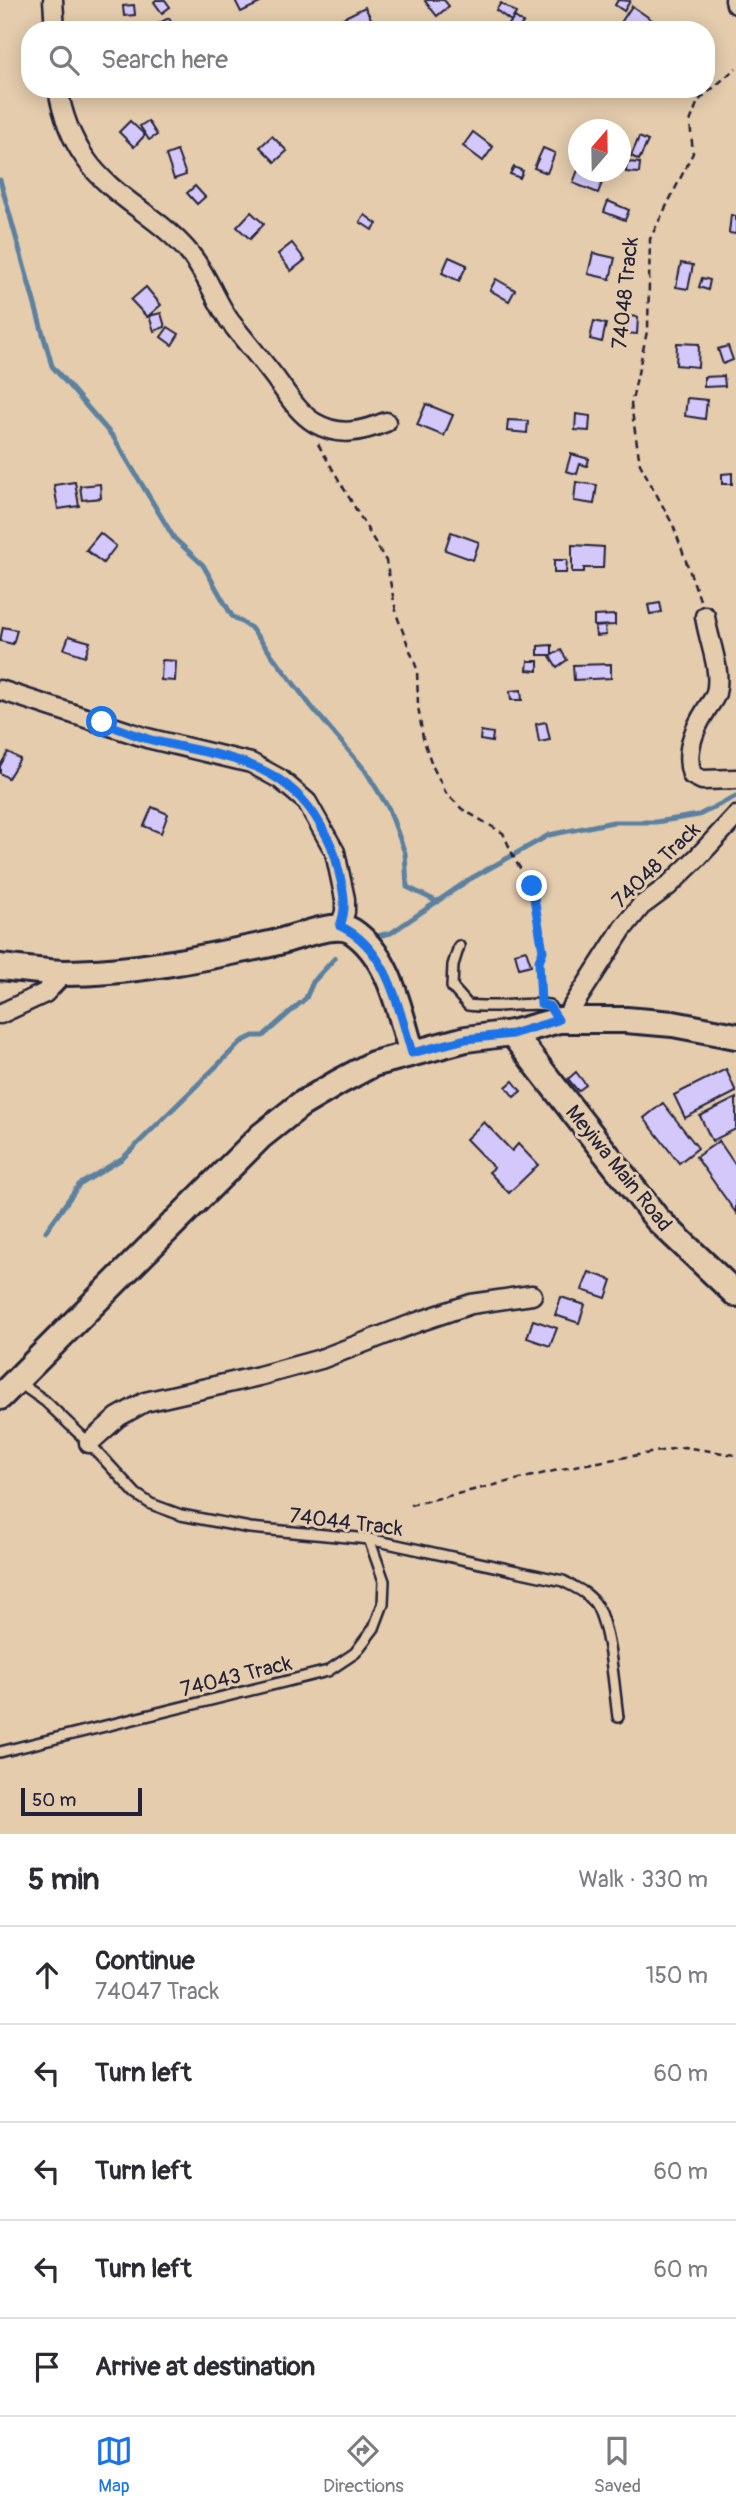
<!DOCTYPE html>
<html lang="en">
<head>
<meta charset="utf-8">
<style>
	body { margin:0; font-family:Pangolin,sans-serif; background:#f2f2f3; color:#2b2b33 }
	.compass { position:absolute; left:568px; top:119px; width:63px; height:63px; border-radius:50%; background:#fff; box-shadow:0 4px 18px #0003; rotate:20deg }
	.scale { position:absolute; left:21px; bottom:18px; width:121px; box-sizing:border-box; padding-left:7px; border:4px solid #22223b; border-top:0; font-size:19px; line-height:24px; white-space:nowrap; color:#22223b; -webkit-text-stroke:5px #e4ccad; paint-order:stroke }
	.stop { position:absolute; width:21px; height:21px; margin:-16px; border:5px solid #1a73e8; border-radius:50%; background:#fff }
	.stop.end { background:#1a73e8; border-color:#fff; box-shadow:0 2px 7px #0008 }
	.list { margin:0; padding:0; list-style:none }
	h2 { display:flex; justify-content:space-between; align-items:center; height:91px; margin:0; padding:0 28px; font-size:30px }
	h2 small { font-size:23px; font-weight:400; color:#7c7c81 }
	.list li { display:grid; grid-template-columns:46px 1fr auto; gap:21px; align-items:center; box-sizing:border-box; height:98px; padding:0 28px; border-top:2px solid #e1e1e2 }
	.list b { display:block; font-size:26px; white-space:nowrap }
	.list p { margin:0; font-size:23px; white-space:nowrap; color:#7c7c81 }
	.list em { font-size:23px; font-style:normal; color:#7c7c81 }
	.icon { flex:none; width:38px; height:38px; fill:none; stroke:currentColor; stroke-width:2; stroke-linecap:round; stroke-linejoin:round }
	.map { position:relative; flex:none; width:736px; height:1834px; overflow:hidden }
	.search { position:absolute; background:#fff; box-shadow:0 4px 18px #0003; left:21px; right:21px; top:21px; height:77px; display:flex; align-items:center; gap:18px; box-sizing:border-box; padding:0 24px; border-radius:28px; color:#7c7c81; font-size:26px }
	.sheet { height:581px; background:#fff }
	nav { display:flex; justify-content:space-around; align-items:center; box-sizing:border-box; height:98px; border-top:2px solid #e1e1e2; background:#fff; font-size:19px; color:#7c7c81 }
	nav a { display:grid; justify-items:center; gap:4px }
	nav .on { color:#1a73e8 }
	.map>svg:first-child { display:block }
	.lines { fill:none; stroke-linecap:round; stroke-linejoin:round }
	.stream { stroke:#5c81a0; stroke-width:5 }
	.building { fill:#d4c8fa; stroke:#22223b; stroke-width:2 }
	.lane-casing { stroke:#22223b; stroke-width:14 }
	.street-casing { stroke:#22223b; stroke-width:23 }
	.secondary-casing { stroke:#22223b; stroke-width:30 }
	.path { stroke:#22223b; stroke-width:2.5; stroke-dasharray:7 5; stroke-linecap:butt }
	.lane { stroke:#e4ccad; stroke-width:9 }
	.street { stroke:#e4ccad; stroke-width:18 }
	.secondary { stroke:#e4ccad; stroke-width:24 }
	.route { stroke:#1a73e8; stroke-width:9 }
	.labels { text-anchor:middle; stroke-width:6; stroke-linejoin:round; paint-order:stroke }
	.street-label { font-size:21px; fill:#22223b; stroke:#e4ccad }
</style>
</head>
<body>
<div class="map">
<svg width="736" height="1834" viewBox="0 0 736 1834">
	<rect width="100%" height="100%" fill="#e4ccad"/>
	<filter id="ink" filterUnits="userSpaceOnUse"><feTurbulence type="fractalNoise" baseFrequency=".0143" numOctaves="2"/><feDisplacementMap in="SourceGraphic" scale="14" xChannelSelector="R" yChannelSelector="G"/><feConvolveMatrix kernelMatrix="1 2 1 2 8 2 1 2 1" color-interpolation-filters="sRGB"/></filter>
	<g filter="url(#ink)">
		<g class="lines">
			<g class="stream">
				<polyline points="0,180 52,366 114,438 174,538 203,565 232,616 251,628 311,706 365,770 389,809 405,853 407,887 438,902"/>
				<polyline points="372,937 391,933 470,879 549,835 613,822 656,822 699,815 736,796"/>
				<polyline points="46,1231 79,1185 123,1158 241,1042 253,1036 263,1036 306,998 313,982 335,958"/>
			</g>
		</g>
		<g class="building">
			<polygon points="156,0 165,0 170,7 162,13 154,2"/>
			<polygon points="235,0 258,0 260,3 241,12"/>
			<polygon points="427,0 444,0 449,6 437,16 425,1"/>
			<polygon points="618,0 630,1 624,11 615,5"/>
			<polygon points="501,3 516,13 511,21 496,10"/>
			<polygon points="134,5 135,15 124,16 123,6"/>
			<polygon points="632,6 655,22 650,30 628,30 620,24"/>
			<polygon points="365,7 375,26 367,30 349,30 343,18"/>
			<polygon points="515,17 523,23 517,30 504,30"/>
			<polygon points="169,18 175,30 155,30 153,26"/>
			<polygon points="130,121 145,135 134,147 119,132"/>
			<polygon points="148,121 157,135 149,140 140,126"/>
			<polygon points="473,132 493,147 483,161 463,146"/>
			<polygon points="272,136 287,151 275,162 260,147"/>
			<polygon points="639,137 648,141 639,160 631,156"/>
			<polygon points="543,148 555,153 547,173 534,168"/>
			<polygon points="177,151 186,175 174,179 166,155"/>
			<polygon points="627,162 640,163 639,173 626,172"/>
			<polygon points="514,167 523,171 520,178 510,174"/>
			<polygon points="578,170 603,180 598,193 573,183"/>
			<polygon points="195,186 205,197 197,204 187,193"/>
			<polygon points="608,201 629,210 625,220 604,212"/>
			<polygon points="251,212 264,224 250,239 237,227"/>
			<polygon points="365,215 377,224 372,230 360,222"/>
			<polygon points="731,215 736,216 736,234 729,233"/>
			<polygon points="292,243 305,260 291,271 278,254"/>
			<polygon points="593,253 615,258 610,279 588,274"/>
			<polygon points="449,257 467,265 459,281 442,273"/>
			<polygon points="681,263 693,265 688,289 676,287"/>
			<polygon points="702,278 710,280 708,290 699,287"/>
			<polygon points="496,279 515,290 509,301 490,290"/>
			<polygon points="146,287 161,305 147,317 131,300"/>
			<polygon points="161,313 165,327 154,331 149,316"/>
			<polygon points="628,316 638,317 637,334 626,333"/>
			<polygon points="594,321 606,324 602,342 590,339"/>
			<polygon points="168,327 179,334 172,345 161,337"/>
			<polygon points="677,343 699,344 698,367 676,365"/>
			<polygon points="728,346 733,360 723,364 718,349"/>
			<polygon points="724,376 725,386 704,387 704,377"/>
			<polygon points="687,398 707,400 705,419 685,416"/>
			<polygon points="426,404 453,415 444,436 417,425"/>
			<polygon points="576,414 590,416 589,431 575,430"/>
			<polygon points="508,420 528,421 527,433 507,431"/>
			<polygon points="571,454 589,459 587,466 580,464 577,474 566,471"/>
			<polygon points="732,473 732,484 722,484 722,474"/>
			<polygon points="75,482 79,506 58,509 54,485"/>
			<polygon points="576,482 597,485 594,504 574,501"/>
			<polygon points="100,484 101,498 82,500 80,486"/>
			<polygon points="451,532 479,542 473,560 445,550"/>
			<polygon points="100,533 116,546 103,563 86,550"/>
			<polygon points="572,545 604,547 603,568 584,568 584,572 572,572"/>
			<polygon points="554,560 567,560 566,573 554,573"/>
			<polygon points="660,603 662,612 650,614 648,605"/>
			<polygon points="615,615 615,625 594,626 594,616"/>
			<polygon points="605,626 606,635 596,636 595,627"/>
			<polygon points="3,627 17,630 13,644 0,641"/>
			<polygon points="69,636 90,642 85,656 64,649"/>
			<polygon points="552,645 552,655 538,655 538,646"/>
			<polygon points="561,650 567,660 557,667 550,656"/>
			<polygon points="162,660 176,661 175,681 161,680"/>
			<polygon points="528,661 538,661 538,671 527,670"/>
			<polygon points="611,664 611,678 574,680 573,665"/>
			<polygon points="521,690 522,700 511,700 510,691"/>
			<polygon points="546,722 550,740 539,742 536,724"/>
			<polygon points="481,731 493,733 492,742 480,740"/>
			<polygon points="8,752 20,759 8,778 0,773 0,766"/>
			<polygon points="152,807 168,814 161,833 144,826"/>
			<polygon points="526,950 531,965 519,968 515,953"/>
			<polygon points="726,1069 736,1092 685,1118 674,1095"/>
			<polygon points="576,1072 586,1085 578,1091 568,1079"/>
			<polygon points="513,1081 521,1091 514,1097 506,1087"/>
			<polygon points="736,1098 736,1129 712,1141 700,1116"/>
			<polygon points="663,1103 698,1148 679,1163 644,1118"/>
			<polygon points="484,1122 512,1151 518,1144 538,1165 509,1193 489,1172 494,1168 466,1139"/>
			<polygon points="719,1141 736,1166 736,1213 696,1157"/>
			<polygon points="589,1272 612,1280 606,1298 582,1290"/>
			<polygon points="561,1297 585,1305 579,1323 555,1315"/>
			<polygon points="533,1320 557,1328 550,1346 527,1338"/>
		</g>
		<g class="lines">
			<defs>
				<g id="lane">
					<path d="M459,946l-6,19 -1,22 16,18c28,4 54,-3 81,0l9,14"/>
					<path d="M18,1382l27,19 44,42 47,51 15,10 30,11 69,13 119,11 194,42c11,6 24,11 32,22 15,23 19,85 23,114"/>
					<polyline points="0,1752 328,1671 355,1653 374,1628 383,1604 384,1581 369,1539"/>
				</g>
				<g id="street">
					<polyline points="53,0 55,30"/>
					<polyline points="735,0 736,4"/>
					<path d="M58,89c4,24 13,49 27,69 28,41 76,59 106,97 16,20 24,44 38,65 15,20 32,39 47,59 11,15 22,34 39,44 24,14 46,9 71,-1"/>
					<path d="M705,616c3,24 17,53 11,77 -2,7 -8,13 -11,19 -12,19 -20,42 -13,63l10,5 34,-1"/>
					<polyline points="0,690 147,738 251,763 280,779 307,802 335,852 345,899 345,912 340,926"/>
					<polyline points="0,1014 45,993 64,973"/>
					<polyline points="564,1020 623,928 641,906 668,886 698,857 736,816"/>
					<polyline points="89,1443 118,1417 145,1402 259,1376 321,1359 415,1323 471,1304 532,1295"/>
				</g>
				<g id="secondary">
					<path d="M0,967c21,2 43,5 64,6 68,0 139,-15 206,-29 21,-4 64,-24 82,-13 39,26 47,81 60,122"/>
					<polyline points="512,1033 657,1219 736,1294"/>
					<polyline points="0,1397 261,1136 300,1105 339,1082 373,1064 466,1039 512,1033 559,1020 626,1020 673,1024 736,1036"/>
				</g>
			</defs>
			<use href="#lane" class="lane-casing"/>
			<use href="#street" class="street-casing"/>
			<use href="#secondary" class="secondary-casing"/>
			<g class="path">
				<polyline points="318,444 386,561 397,616 417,669 418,706 423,738 432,765 446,793 462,809 503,833 516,862 532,886 543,951 539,961 541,992"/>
				<polyline points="700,600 673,525 640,464 631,405 648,327 650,239 693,153 690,122 698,101 736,68"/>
				<polyline points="410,1505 575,1466 684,1447 736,1455"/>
			</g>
			<use href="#lane" class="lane"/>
			<use href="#street" class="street"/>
			<use href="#secondary" class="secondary"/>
		</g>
	</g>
	<g class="lines" filter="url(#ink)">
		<path class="route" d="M102,722c15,6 30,12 46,17 67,18 133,17 172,85 8,14 15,27 18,44 5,21 10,37 2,58 48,22 58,81 72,127l54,-14 46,-5 46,-14 -9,-14 -8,-2 -2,-43 4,-10 -11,-65"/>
	</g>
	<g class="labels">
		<g class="street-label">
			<text transform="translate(625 293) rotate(-84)" y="7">74048 Track</text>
			<text transform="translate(656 865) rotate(-44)" y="7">74048 Track</text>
			<text transform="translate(619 1168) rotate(51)" y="7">Meyiwa Main Road</text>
			<text transform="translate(346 1522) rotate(7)" y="7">74044 Track</text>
			<text transform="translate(236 1676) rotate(-14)" y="7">74043 Track</text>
		</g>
	</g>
</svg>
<svg class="compass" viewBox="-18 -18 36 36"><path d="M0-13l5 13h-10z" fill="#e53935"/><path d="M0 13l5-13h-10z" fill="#7c7c81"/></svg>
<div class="scale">50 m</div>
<div class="stop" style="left:102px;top:722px"></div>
<div class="stop end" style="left:532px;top:886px"></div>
<div class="search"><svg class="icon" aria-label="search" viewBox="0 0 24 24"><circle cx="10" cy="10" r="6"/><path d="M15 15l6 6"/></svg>Search here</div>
</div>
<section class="sheet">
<h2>5 min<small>Walk · 330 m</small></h2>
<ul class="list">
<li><svg class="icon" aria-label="ahead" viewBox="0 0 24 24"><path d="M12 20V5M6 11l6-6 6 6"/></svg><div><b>Continue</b><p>74047 Track</p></div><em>150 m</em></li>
<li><svg class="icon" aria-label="left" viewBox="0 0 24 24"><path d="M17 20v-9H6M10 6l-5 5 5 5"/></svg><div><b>Turn left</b></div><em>60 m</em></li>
<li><svg class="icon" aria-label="left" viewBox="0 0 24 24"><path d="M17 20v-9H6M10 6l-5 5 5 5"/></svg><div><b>Turn left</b></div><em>60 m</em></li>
<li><svg class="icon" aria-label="left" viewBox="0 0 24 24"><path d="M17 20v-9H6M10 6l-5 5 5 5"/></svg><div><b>Turn left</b></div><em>60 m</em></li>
<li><svg class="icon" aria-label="arrive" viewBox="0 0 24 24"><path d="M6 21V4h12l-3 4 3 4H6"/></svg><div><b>Arrive at destination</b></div></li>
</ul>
</section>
<nav>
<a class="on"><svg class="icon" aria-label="map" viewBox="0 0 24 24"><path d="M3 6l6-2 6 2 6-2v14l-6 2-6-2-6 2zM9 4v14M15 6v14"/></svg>Map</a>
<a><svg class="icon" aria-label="directions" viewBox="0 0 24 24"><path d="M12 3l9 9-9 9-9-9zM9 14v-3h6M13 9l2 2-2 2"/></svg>Directions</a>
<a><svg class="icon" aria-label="saved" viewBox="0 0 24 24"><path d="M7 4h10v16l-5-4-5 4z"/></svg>Saved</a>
</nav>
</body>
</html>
